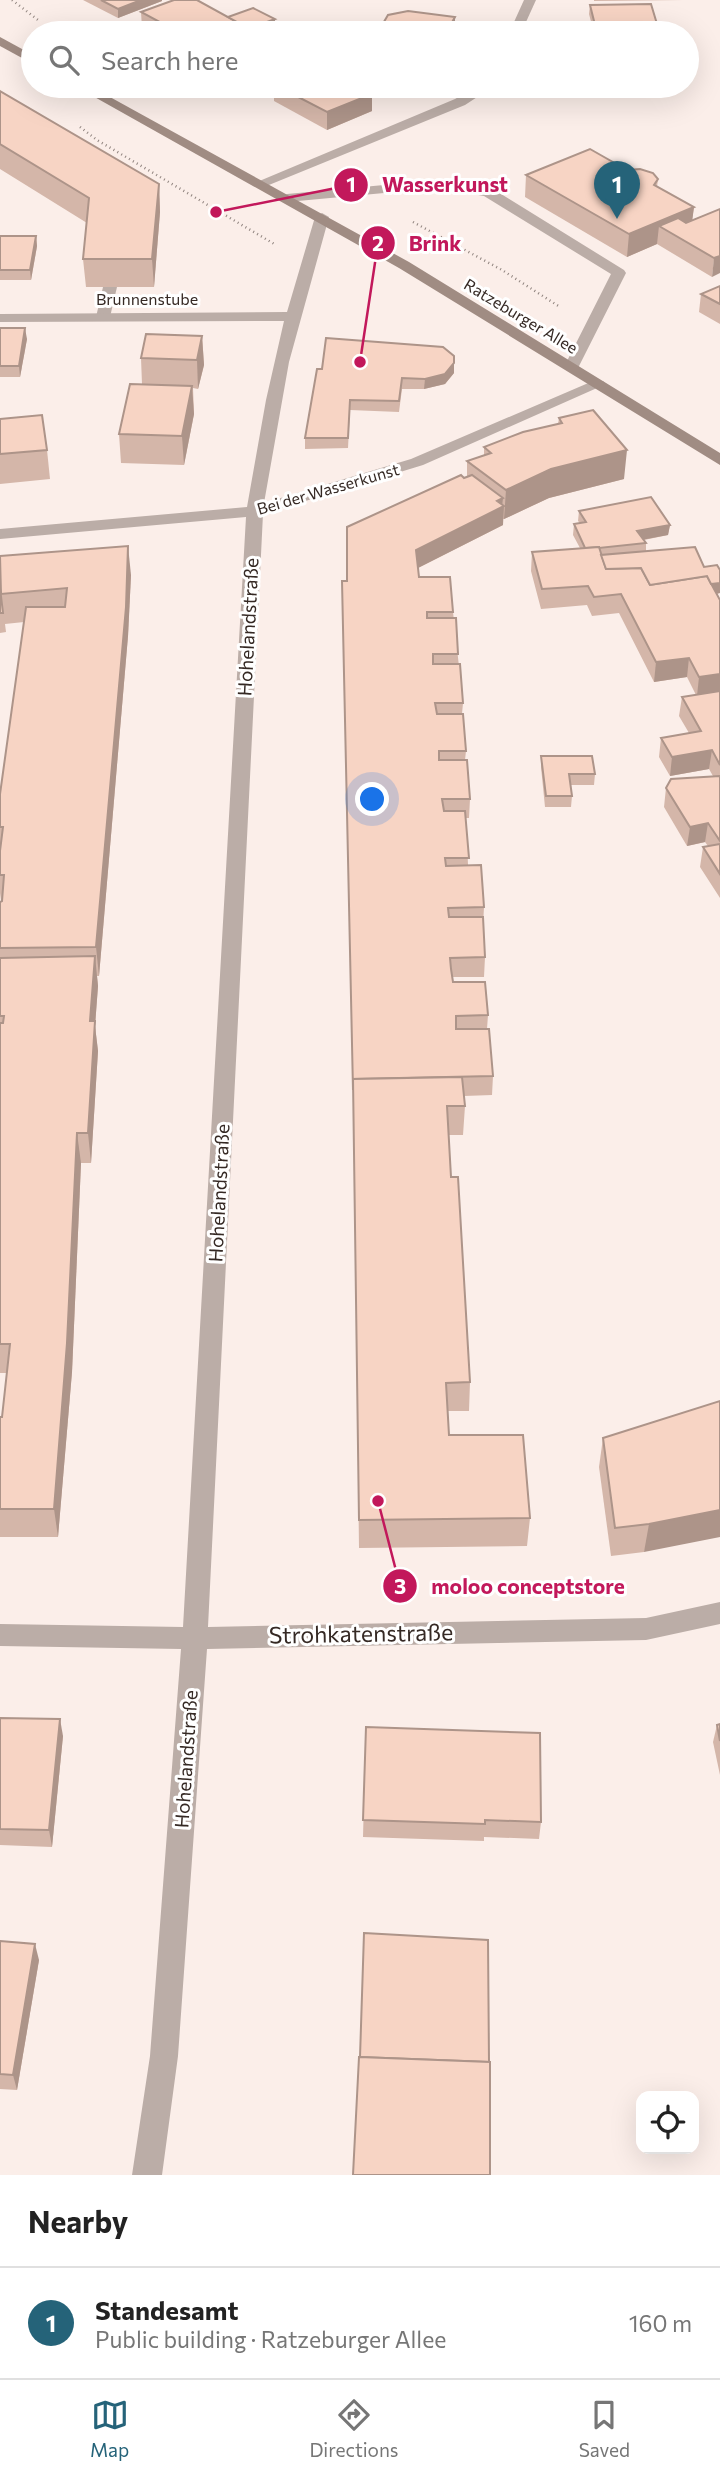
<!DOCTYPE html>
<html lang="en">
<head>
<meta charset="utf-8">
<style>
	body { margin:0; font-family:Commissioner,sans-serif; background:#f2f2f2; color:#222 }
	.controls { position:absolute; right:21px; bottom:21px; display:grid; overflow:hidden; border-radius:14px; box-shadow:0 7px 28px #0002 }
	.controls button { width:63px; height:63px; display:grid; place-items:center; padding:0; border:0; border-bottom:2px solid #e0e0e0; background:#fff; color:#222; font:35px sans-serif }
	.you { position:absolute; left:373px; top:800px; width:24px; height:24px; margin:-18px; border:5px solid #fff; border-radius:50%; background:#1a73e8; box-shadow:0 0 0 10px #1a73e833 }
	.badge { display:grid; place-items:center; width:46px; height:46px; border-radius:50%; background:#256379; color:#fff; font-size:23px; font-weight:700 }
	.pin { position:absolute; translate:-50% -58px; filter:drop-shadow(0 2px 4px #0008) }
	.pin::after { content:''; position:absolute; top:37px; width:24px; height:21px; background:inherit; clip-path:polygon(0 0,100% 0,50% 100%) }
	.list { margin:0; padding:0; list-style:none }
	h2 { display:flex; justify-content:space-between; align-items:center; height:91px; margin:0; padding:0 28px; font-size:30px }
	h2 small { font-size:23px; font-weight:400; color:#767676 }
	.list li { display:grid; grid-template-columns:46px 1fr auto; gap:21px; align-items:center; box-sizing:border-box; height:112px; padding:0 28px; border-top:2px solid #e0e0e0 }
	.list b { display:block; font-size:26px; white-space:nowrap }
	.list p { margin:0; font-size:23px; white-space:nowrap; color:#767676 }
	.list em { font-size:23px; font-style:normal; color:#767676 }
	.icon { flex:none; width:38px; height:38px; fill:none; stroke:currentColor; stroke-width:2; stroke-linecap:round; stroke-linejoin:round }
	.map { position:relative; flex:none; width:720px; height:2175px; overflow:hidden }
	.search { position:absolute; background:#fff; box-shadow:0 7px 28px #0002; left:21px; right:21px; top:21px; height:77px; display:flex; align-items:center; gap:18px; box-sizing:border-box; padding:0 24px; border-radius:38px; color:#767676; font-size:26px }
	.sheet { height:203px; background:#fff }
	nav { display:flex; justify-content:space-around; align-items:center; box-sizing:border-box; height:98px; border-top:2px solid #e0e0e0; background:#fff; font-size:19px; color:#767676 }
	nav a { display:grid; justify-items:center; gap:4px }
	nav .on { color:#256379 }
	.map>svg:first-child { display:block }
	.lines { fill:none; stroke-linecap:round; stroke-linejoin:round }
	.path { stroke:#90847f; stroke-width:2.5; stroke-dasharray:1 3.5; stroke-linecap:butt }
	.service { fill:#bbada7; fill-rule:evenodd }
	.minor { fill:#bbada7; fill-rule:evenodd }
	.secondary { fill:#a08c83; fill-rule:evenodd }
	.wall { fill:#d4b6a9 }
	.shaded-wall { fill:#ad9489 }
	.building { fill:#f7d4c4; stroke:#ad9489; stroke-width:2 }
	.labels { text-anchor:middle; stroke-width:6; stroke-linejoin:round; paint-order:stroke }
	.far-street-label { font-size:16px; fill:#352924; stroke:#fff }
	.street-label { font-size:19px; fill:#352924; stroke:#fff }
	.near-street-label { font-size:23px; fill:#352924; stroke:#fff }
	.leader { fill:none; stroke:#c2185b; stroke-width:2.5 }
	.callout-dot { fill:#c2185b; stroke:#fff; stroke-width:2.5 }
	.mark-label { font-size:21px; text-anchor:middle; font-weight:bold; fill:#fff }
	.callout-label { font-size:21px; text-anchor:middle; font-weight:bold; fill:#c2185b; stroke:#fff; stroke-width:6; stroke-linejoin:round; paint-order:stroke }
</style>
</head>
<body>
<div class="map">
<svg width="720" height="2175" viewBox="0 0 720 2175">
	<rect width="100%" height="100%" fill="#fbeee9"/>
	<g class="lines">
		<g class="path">
			<polyline points="12,0 38,20"/>
			<polyline points="80,127 97,140 276,245"/>
			<polyline points="413,222 502,270 560,307"/>
		</g>
		<g class="service">
			<polygon points="438,180 493,189 624,270 626,273 577,370 567,370 564,367 611,274 484,196 438,188 287,202 280,198 287,194"/>
			<polygon points="110,283 117,287 110,317 103,321 98,320 96,317 103,287"/>
		</g>
		<g class="minor">
			<polygon points="524,0 536,0 521,33 509,33"/>
			<polygon points="478,86 494,86 465,105 264,187 259,188 252,184 455,99"/>
			<polygon points="322,213 329,217 289,362 264,503 411,459 593,381 603,381 606,384 423,465 263,514 208,1627 646,1618 720,1602 720,1624 646,1640 207,1649 178,2056 162,2175 132,2175 150,2056 181,1649 0,1646 0,1624 183,1627 246,517 0,539 0,529 247,507 266,400 284,321 0,322 0,314 287,312 315,217"/>
		</g>
		<g class="secondary">
			<polygon points="0,37 33,55 33,64 0,46"/>
			<polygon points="75,86 90,86 409,262 720,453 720,465 399,268"/>
		</g>
	</g>
	<g class="wall">
		<polygon points="83,0 162,0 162,1 118,18"/>
		<polygon points="594,0 683,0 594,1"/>
		<polygon points="590,5 657,24 656,33 594,33 589,14"/>
		<polygon points="141,12 275,19 275,29 263,33 151,33 142,28"/>
		<polygon points="247,86 266,86 255,90"/>
		<polygon points="274,86 357,86 372,94 372,111 327,130 274,101"/>
		<polygon points="0,91 159,184 160,212 154,287 86,287 83,259 87,223 0,169"/>
		<polygon points="627,170 658,179 657,187 694,207 692,220 720,209 712,277 657,244 627,257 525,197 526,175"/>
		<polygon points="0,236 36,236 37,246 31,280 0,280"/>
		<polygon points="720,286 720,324 699,312 701,294"/>
		<polygon points="0,328 27,339 20,377 0,377"/>
		<polygon points="202,336 204,365 198,389 193,388 194,414 184,465 121,463 119,434 142,384 141,358"/>
		<polygon points="322,369 454,373 445,384 424,389 402,389 399,412 350,410 348,448 305,449 305,438"/>
		<polygon points="559,418 624,479 549,498 504,519 503,519 503,525 418,568 419,577 453,612 463,703 462,714 466,751 465,760 470,799 469,818 466,818 468,865 484,907 483,926 485,957 484,977 452,977 453,982 488,1015 487,1029 493,1076 492,1095 464,1096 465,1106 463,1135 449,1135 451,1177 470,1382 469,1411 448,1411 449,1435 530,1518 527,1546 359,1548 347,581 467,477 467,461 484,455 484,447 558,424"/>
		<polygon points="0,419 47,450 50,479 0,484"/>
		<polygon points="579,511 670,525 668,535 644,540 646,543 646,551 704,567 720,593 717,594 720,600 720,898 700,867 703,847 708,846 705,842 687,846 664,807 666,788 713,776 709,769 670,776 659,757 661,738 689,733 679,716 682,697 696,695 687,677 654,682 619,613 592,616 587,605 541,609 531,571 532,552 580,548 573,535 574,524 580,523 578,521"/>
		<polygon points="0,556 131,575 128,636 99,976 97,976 98,986 95,1026 98,1051 91,1163 81,1163 72,1372 58,1537 0,1537 0,1417 2,1417 7,1373 0,1373 0,902 1,901 0,893 0,794 24,622 5,624 6,632 0,633"/>
		<polygon points="541,756 595,774 594,785 570,785 572,796 571,807 545,807 541,767"/>
		<polygon points="720,1401 644,1552 611,1556 599,1467 603,1438"/>
		<polygon points="0,1718 63,1736 52,1847 0,1845"/>
		<polygon points="720,1724 720,1775 713,1742 717,1725"/>
		<polygon points="366,1727 541,1822 539,1839 484,1837 484,1841 363,1837"/>
		<polygon points="0,1941 39,1960 17,2090 0,2089"/>
	</g>
	<g class="shaded-wall">
		<polygon points="141,0 162,0 162,1 118,18 118,9"/>
		<polygon points="455,17 455,33 446,33"/>
		<polygon points="275,19 275,29 263,33 204,33 237,22"/>
		<polygon points="255,86 266,86 255,90"/>
		<polygon points="372,94 372,111 327,130 327,112"/>
		<polygon points="159,184 160,212 154,287 152,259"/>
		<polygon points="694,207 691,230 659,226 657,244 627,257 629,234"/>
		<polygon points="36,236 37,246 31,280 30,270"/>
		<polygon points="720,256 720,273 712,277 714,258"/>
		<polygon points="25,328 27,339 20,377 19,366"/>
		<polygon points="202,336 204,365 198,389 197,360"/>
		<polygon points="454,363 454,373 445,384 424,389 425,379"/>
		<polygon points="192,386 194,414 184,465 182,436"/>
		<polygon points="627,450 624,479 549,498 504,519 506,490 551,469"/>
		<polygon points="503,498 502,507 504,506 503,525 416,569 416,550"/>
		<polygon points="670,525 668,535 636,541 637,531"/>
		<polygon points="128,546 131,575 128,636 99,976 96,947"/>
		<polygon points="720,583 720,593 648,604 649,593"/>
		<polygon points="689,658 687,677 654,682 656,662"/>
		<polygon points="720,674 720,692 697,696 699,677"/>
		<polygon points="712,750 709,769 670,776 672,757"/>
		<polygon points="708,823 705,842 687,846 690,827"/>
		<polygon points="95,956 98,986 95,1026 98,1051 91,1163 88,1133 90,1021"/>
		<polygon points="77,1133 81,1163 72,1372 58,1537 54,1509"/>
		<polygon points="720,1510 720,1537 644,1552 649,1524"/>
		<polygon points="60,1719 63,1736 52,1847 49,1830"/>
		<polygon points="35,1944 39,1960 17,2090 13,2075"/>
	</g>
	<g class="building">
		<polygon points="101,0 141,0 118,9"/>
		<polygon points="174,0 197,0 237,22 204,33 180,33 141,12"/>
		<polygon points="651,4 657,24 595,25 590,5"/>
		<polygon points="253,8 275,19 237,33 225,33 237,29 237,22 228,17"/>
		<polygon points="408,11 455,17 446,33 393,33 378,32 388,15"/>
		<polygon points="277,86 357,86 372,94 327,112"/>
		<polygon points="0,91 159,184 152,259 83,259 89,198 0,144"/>
		<polygon points="590,149 627,170 640,169 653,173 658,179 654,185 694,207 629,234 526,175"/>
		<polygon points="720,209 720,256 714,258 659,226 678,218 686,223"/>
		<polygon points="0,236 36,236 30,270 0,270"/>
		<polygon points="720,286 720,304 701,294"/>
		<polygon points="0,328 25,328 19,366 0,366"/>
		<polygon points="146,334 202,336 197,360 141,358"/>
		<polygon points="326,338 443,347 454,356 454,363 445,374 425,379 402,378 399,401 350,400 348,438 305,438 317,369 322,369"/>
		<polygon points="130,384 192,386 182,436 119,434"/>
		<polygon points="593,410 627,450 551,469 506,490 467,461 491,453 484,447 523,432 562,423 559,418"/>
		<polygon points="42,415 47,450 0,454 0,419"/>
		<polygon points="461,475 464,478 472,475 503,498 497,501 504,506 416,550 419,577 450,577 453,612 427,612 427,618 456,618 458,654 433,654 433,664 460,664 463,703 435,703 437,714 463,714 466,751 439,751 439,760 467,760 470,799 442,799 444,811 465,811 469,858 445,858 446,866 481,865 484,907 448,908 449,917 483,917 485,957 450,958 451,969 453,982 485,982 488,1015 456,1016 456,1029 489,1029 493,1076 353,1079 353,1090 342,581 347,581 347,527"/>
		<polygon points="651,497 670,525 637,531 646,543 599,548 599,547 585,548 574,524 586,522 579,511"/>
		<polygon points="128,546 126,607 96,947 0,948 0,902 2,901 4,875 0,875 0,851 3,827 0,827 0,794 26,607 65,607 67,588 1,594 0,556"/>
		<polygon points="599,547 606,569 641,568 650,585 707,576 720,600 720,674 699,677 689,658 656,662 621,594 594,597 588,586 542,589 532,552"/>
		<polygon points="695,547 704,567 717,565 720,570 720,583 711,584 707,576 650,585 641,568 606,569 601,555"/>
		<polygon points="0,588 3,613 0,613"/>
		<polygon points="720,691 720,765 712,750 672,757 661,738 701,731 682,697"/>
		<polygon points="541,756 592,756 595,774 569,774 572,796 546,796"/>
		<polygon points="720,776 720,841 708,823 690,827 666,788 671,779"/>
		<polygon points="720,844 720,874 703,847"/>
		<polygon points="95,956 90,1021 95,1021 88,1133 77,1133 67,1343 54,1509 0,1509 0,1417 2,1417 10,1344 0,1344 0,1023 3,1023 4,1016 0,1016 0,958"/>
		<polygon points="462,1077 465,1106 447,1106 451,1177 458,1177 470,1382 446,1383 449,1435 523,1435 530,1518 359,1520 353,1079"/>
		<polygon points="720,1401 720,1510 649,1524 615,1528 603,1438"/>
		<polygon points="0,1718 60,1719 49,1830 0,1829"/>
		<polygon points="720,1724 720,1741 717,1725"/>
		<polygon points="366,1727 540,1733 541,1822 485,1820 485,1824 363,1820"/>
		<polygon points="364,1933 488,1940 489,2062 360,2057"/>
		<polygon points="0,1941 35,1944 13,2075 0,2074"/>
		<polygon points="359,2057 490,2062 490,2175 353,2175"/>
	</g>
	<g class="labels">
		<g class="far-street-label">
			<text x="147" y="305">Brunnenstube</text>
			<text transform="translate(521 316) rotate(31)" y="6">Ratzeburger Allee</text>
			<text transform="translate(328 489) rotate(-16)" y="6">Bei der Wasserkunst</text>
		</g>
		<g class="street-label">
			<text transform="translate(248 627) rotate(-87)" y="7">Hohelandstraße</text>
			<text transform="translate(219 1193) rotate(-87)" y="7">Hohelandstraße</text>
			<text transform="translate(186 1759) rotate(-86)" y="7">Hohelandstraße</text>
		</g>
		<g class="near-street-label">
			<text transform="translate(361 1634) rotate(-1)" y="8">Strohkatenstraße</text>
		</g>
	</g>
	<path class="leader" d="M216 212L351 185M360 362L378 243M378 1501L400 1586"/>
	<g class="callout-dot">
		<circle cx="216" cy="212" r="7"/>
		<circle cx="360" cy="362" r="7"/>
		<circle cx="378" cy="1501" r="7"/>
		<circle cx="351" cy="185" r="18"/>
		<circle cx="378" cy="243" r="18"/>
		<circle cx="400" cy="1586" r="18"/>
	</g>
	<g class="mark-label">
		<text x="351" y="192">1</text>
		<text x="378" y="251">2</text>
		<text x="400" y="1594">3</text>
	</g>
	<g class="callout-label">
		<text x="445" y="192">Wasserkunst</text>
		<text x="435" y="251">Brink</text>
		<text x="528" y="1594">moloo conceptstore</text>
	</g>
</svg>
<div class="controls">
<button><svg class="icon" aria-label="locate" viewBox="0 0 24 24"><circle cx="12" cy="12" r="6"/><path d="M12 2v4M12 18v4M2 12h4M18 12h4"/></svg></button>
</div>
<div class="you"></div>
<div class="pin badge" style="left:617px;top:219px">1</div>
<div class="search"><svg class="icon" aria-label="search" viewBox="0 0 24 24"><circle cx="10" cy="10" r="6"/><path d="M15 15l6 6"/></svg>Search here</div>
</div>
<section class="sheet">
<h2>Nearby<small></small></h2>
<ul class="list">
<li><span class="badge">1</span><div><b>Standesamt</b><p>Public building · Ratzeburger Allee</p></div><em>160 m</em></li>
</ul>
</section>
<nav>
<a class="on"><svg class="icon" aria-label="map" viewBox="0 0 24 24"><path d="M3 6l6-2 6 2 6-2v14l-6 2-6-2-6 2zM9 4v14M15 6v14"/></svg>Map</a>
<a><svg class="icon" aria-label="directions" viewBox="0 0 24 24"><path d="M12 3l9 9-9 9-9-9zM9 14v-3h6M13 9l2 2-2 2"/></svg>Directions</a>
<a><svg class="icon" aria-label="saved" viewBox="0 0 24 24"><path d="M7 4h10v16l-5-4-5 4z"/></svg>Saved</a>
</nav>
</body>
</html>
